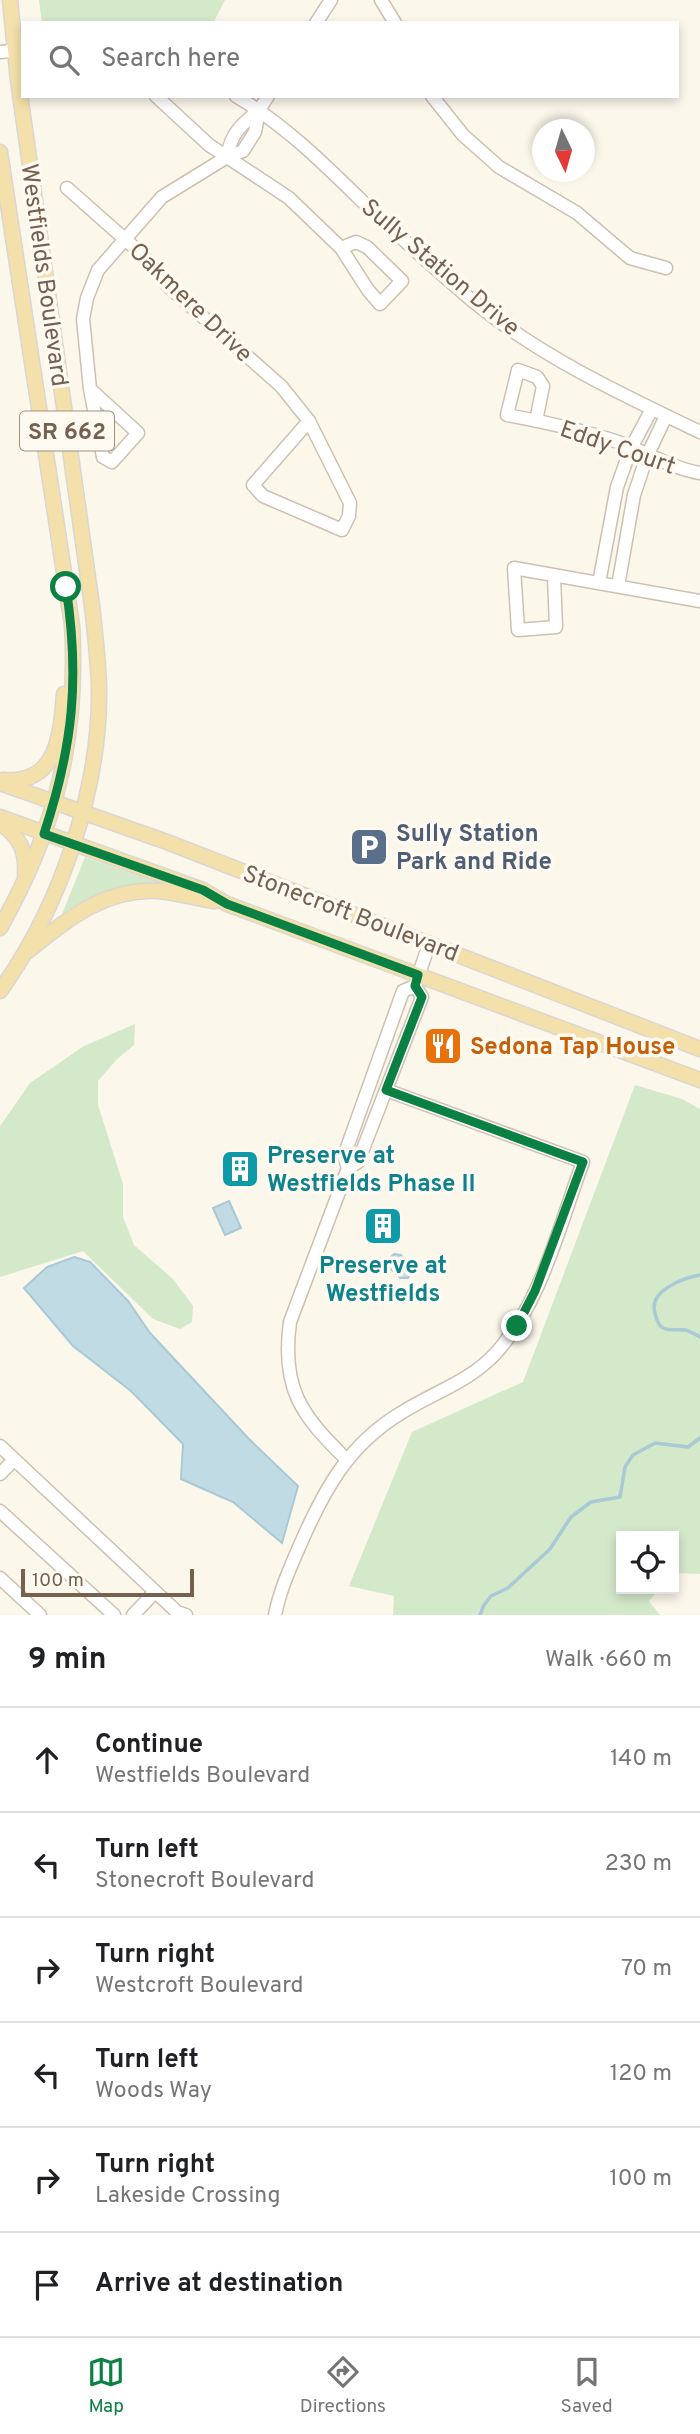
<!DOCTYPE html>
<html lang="en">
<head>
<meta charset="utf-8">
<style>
	body { margin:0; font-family:Overpass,sans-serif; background:#f6f6f6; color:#202124 }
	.controls { position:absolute; right:21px; bottom:21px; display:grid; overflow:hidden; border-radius:0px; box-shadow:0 4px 10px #0003 }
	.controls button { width:63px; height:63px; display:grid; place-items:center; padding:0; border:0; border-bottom:2px solid #e0e0e0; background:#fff; color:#202124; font:35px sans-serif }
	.compass { position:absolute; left:532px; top:119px; width:63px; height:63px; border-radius:50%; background:#fff; box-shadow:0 4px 10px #0003; rotate:175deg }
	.scale { position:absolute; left:21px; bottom:18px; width:173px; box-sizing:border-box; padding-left:7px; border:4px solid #756150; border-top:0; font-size:19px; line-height:24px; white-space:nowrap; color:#756150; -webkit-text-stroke:5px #fefaf2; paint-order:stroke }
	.stop { position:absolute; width:21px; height:21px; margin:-16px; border:5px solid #0b8043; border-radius:50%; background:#fff }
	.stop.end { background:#0b8043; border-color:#fff; box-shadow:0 2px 7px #0008 }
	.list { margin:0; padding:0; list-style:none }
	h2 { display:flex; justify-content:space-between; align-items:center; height:91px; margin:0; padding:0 28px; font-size:30px }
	h2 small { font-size:23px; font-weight:400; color:#757577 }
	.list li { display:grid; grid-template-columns:46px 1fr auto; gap:21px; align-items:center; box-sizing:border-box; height:105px; padding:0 28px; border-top:2px solid #e0e0e0 }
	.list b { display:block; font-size:26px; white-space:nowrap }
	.list p { margin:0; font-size:23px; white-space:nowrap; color:#757577 }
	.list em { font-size:23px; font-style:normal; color:#757577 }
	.icon { flex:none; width:38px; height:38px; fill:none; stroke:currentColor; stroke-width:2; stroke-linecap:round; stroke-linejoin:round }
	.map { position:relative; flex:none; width:700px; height:1615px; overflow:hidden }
	.search { position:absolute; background:#fff; box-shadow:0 4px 10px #0003; left:21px; right:21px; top:21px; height:77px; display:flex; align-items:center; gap:18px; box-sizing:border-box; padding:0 24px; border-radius:0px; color:#757577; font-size:26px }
	.sheet { height:721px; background:#fff }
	nav { display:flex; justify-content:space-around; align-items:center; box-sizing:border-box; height:98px; border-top:2px solid #e0e0e0; background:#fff; font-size:19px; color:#757577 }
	nav a { display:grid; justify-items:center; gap:4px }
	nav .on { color:#0b8043 }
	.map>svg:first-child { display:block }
	.green { fill:#d4e8ca }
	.water { fill:#c1dbe4; stroke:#a8c9d5; stroke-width:2 }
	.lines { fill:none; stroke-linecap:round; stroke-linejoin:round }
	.stream { stroke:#a8c9d5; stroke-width:3.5 }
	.minor-casing { stroke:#cdc0b2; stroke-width:15 }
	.major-casing { stroke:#dbd6d2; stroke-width:17 }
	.minor { stroke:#fff; stroke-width:12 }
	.major { stroke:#f4e0aa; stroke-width:14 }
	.route { stroke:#0b8043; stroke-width:9 }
	.labels { text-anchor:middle; stroke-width:7; stroke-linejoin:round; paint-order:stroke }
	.shield { fill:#fefaf2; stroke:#9e8f81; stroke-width:2 }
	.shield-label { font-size:23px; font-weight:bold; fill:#756150 }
	.street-label { font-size:24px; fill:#756150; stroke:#fefaf2 }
	.service-label { font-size:24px; font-weight:bold; fill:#4e5e75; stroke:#fefaf2; text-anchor:start }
	.food-label { font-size:24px; font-weight:bold; fill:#c56008; stroke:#fefaf2; text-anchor:start }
	.culture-label { font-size:24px; font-weight:bold; fill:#0d838f; stroke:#fefaf2; text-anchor:start }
</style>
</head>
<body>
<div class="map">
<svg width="700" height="1615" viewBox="0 0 700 1615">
	<rect width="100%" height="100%" fill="#fbf7eb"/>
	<g class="green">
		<polygon points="39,0 225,0 213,23 42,23"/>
		<path d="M85,857l80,28c-38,0 -71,8 -103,29z"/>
		<polygon points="135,1024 134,1045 117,1059 98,1081 98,1105 123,1184 123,1217 134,1245 173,1279 193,1306 192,1322 180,1329 153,1319 83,1251 0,1277 0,1126 30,1083 84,1046"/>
		<polygon points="635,1085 682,1099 700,1109 700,1574 674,1573 674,1536 621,1536 621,1589 659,1589 649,1601 660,1615 393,1615 394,1596 349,1586 412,1432 523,1382"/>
	</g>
	<g class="water">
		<polygon points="229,1201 241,1228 225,1235 213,1208"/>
		<path d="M394,1254l7,1c2,2 9,15 10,18l-3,5h-8l-3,-5 -9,-5v-8z"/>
		<polygon points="74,1257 90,1262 128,1301 150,1333 249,1439 298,1486 282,1543 233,1502 181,1479 183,1444 131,1391 73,1346 24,1288 47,1267"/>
	</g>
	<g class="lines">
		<g class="stream">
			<path d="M700,1275c-17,3 -52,16 -45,38 1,5 3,12 8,15 6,3 15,1 22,2 5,1 10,4 15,7"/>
			<polyline points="480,1615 484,1605 491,1596 508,1588 550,1549 571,1517 591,1502 620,1497 625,1467 633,1455 655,1443 688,1447 700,1438"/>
		</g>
		<defs>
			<g id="minor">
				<polyline points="381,0 395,23"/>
				<polyline points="316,23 331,0"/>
				<polyline points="0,52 23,50"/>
				<polyline points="156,96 209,145 289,198 341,248 368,290 380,304 402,281 367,247 356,242 341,248"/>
				<path d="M236,96c49,29 87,67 127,106 36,34 73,68 111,100 67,55 149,93 226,130"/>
				<polyline points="432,96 463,135 499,167 577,213 630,258 666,268"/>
				<path d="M227,157c4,-24 14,-32 32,-47"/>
				<polyline points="67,188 144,256 169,287 281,386 309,421 350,503 349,516 342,530 263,496 253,485 309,421"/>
				<polyline points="90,389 138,433 112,462 103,457 90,389 83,319 87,298 98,270 162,197 227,157 243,151 255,132 259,110 268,96"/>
				<path d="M536,421l7,-35 -6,-9 -19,-7 -11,45c37,7 76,15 111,27 29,10 52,26 82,31"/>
				<polyline points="554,576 556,627 518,630 514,568 700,601"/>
				<polyline points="599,583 617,487 631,448 652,409"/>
				<polyline points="618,586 634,495 647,456 666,416"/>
				<polyline points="416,983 429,944"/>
				<polyline points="348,1168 344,1156 403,991 415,986"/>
				<polyline points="0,1446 177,1612 186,1615"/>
				<path d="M346,1459c-45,-44 -65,-71 -56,-137l58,-154 10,-6 64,-165 -7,-11"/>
				<polyline points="0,1474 14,1460"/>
				<polyline points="0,1511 114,1615"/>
				<polyline points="0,1578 40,1615"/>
				<polyline points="133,1615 155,1592"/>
				<path d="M275,1615c5,-25 15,-47 25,-70 24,-55 48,-100 101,-132 31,-20 68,-31 94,-59 45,-48 65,-130 88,-192l-197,-72"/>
			</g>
			<g id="major">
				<path d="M0,152l72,473c7,112 -17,206 -72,303"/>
				<path d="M3,780c54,5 58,-45 61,-86"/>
				<polyline points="0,783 167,842 700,1049"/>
				<polyline points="0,817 203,890 227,904 700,1080"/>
				<path d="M0,823c19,13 27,28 25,52"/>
				<path d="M28,951c40,-32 76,-63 131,-60 18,2 37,7 55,10"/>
				<path d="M0,991c60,-84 101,-202 99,-305 -1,-27 -4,-54 -7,-80l-74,-526 -8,-80"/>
			</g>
		</defs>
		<use href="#minor" class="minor-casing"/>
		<use href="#major" class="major-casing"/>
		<use href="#minor" class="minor"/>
		<use href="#major" class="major"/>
	</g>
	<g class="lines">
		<path class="route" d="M66,587c14,92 7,159 -22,247l159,56 24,14 191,71 -3,11 7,11 -36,93 197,72 -48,129 -18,35"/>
	</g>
	<defs>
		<symbol id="parking-square" viewBox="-11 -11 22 22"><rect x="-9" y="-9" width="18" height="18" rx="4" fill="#5c6f8a" stroke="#fefaf2"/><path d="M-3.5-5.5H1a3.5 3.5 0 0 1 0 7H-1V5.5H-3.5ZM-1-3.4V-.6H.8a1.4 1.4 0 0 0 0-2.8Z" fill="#fff"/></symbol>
		<symbol id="restaurant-square" viewBox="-11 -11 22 22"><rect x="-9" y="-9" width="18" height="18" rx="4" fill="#e8710a" stroke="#fefaf2"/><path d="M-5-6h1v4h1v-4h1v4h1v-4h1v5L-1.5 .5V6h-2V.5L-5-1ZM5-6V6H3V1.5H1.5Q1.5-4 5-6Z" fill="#fff"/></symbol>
		<symbol id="building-square" viewBox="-11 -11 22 22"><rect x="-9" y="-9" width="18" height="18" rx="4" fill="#0f9aa8" stroke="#fefaf2"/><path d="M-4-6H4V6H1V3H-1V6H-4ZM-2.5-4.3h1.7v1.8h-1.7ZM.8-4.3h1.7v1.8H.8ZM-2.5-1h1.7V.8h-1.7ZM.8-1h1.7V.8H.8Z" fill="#fff"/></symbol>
	</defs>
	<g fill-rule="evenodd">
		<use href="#parking-square" x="347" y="825" width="44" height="44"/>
		<use href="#restaurant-square" x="421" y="1024" width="44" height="44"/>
		<use href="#building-square" x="218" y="1147" width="44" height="44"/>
		<use href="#building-square" x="361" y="1204" width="44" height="44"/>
	</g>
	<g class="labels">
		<rect class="shield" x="20" y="411.5" width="94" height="39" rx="5"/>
		<g class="shield-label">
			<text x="67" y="439">SR 662</text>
		</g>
		<g class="street-label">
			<text transform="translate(441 267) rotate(40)" y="8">Sully Station Drive</text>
			<text transform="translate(45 275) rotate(82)" y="8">Westfields Boulevard</text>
			<text transform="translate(191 302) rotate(44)" y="8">Oakmere Drive</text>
			<text transform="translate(618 447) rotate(19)" y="8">Eddy Court</text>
			<text transform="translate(351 913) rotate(21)" y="8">Stonecroft Boulevard</text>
		</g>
		<g class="service-label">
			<text x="396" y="841">Sully Station<tspan x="396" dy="28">Park and Ride</tspan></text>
		</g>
		<g class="food-label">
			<text x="470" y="1054">Sedona Tap House</text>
		</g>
		<g class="culture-label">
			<text x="267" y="1163">Preserve at<tspan x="267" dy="28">Westfields Phase II</tspan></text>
			<text x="383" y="1273" text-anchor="middle">Preserve at<tspan x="383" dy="28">Westfields</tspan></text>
		</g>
	</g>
</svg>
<div class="controls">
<button><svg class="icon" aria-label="locate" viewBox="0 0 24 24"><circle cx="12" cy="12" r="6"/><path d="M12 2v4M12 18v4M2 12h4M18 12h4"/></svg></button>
</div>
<svg class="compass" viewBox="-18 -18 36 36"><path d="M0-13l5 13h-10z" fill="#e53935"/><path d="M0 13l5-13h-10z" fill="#757577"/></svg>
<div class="scale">100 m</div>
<div class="stop" style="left:66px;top:587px"></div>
<div class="stop end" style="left:517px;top:1326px"></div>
<div class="search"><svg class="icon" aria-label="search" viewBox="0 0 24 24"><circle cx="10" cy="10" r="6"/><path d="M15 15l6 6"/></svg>Search here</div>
</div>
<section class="sheet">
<h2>9 min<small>Walk · 660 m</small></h2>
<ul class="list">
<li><svg class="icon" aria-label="ahead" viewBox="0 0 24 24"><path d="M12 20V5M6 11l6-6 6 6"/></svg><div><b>Continue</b><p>Westfields Boulevard</p></div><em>140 m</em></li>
<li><svg class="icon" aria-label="left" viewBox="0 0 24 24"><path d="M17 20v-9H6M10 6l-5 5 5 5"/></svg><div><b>Turn left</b><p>Stonecroft Boulevard</p></div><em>230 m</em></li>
<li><svg class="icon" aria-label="right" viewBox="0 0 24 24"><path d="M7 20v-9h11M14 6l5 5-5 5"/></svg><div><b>Turn right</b><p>Westcroft Boulevard</p></div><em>70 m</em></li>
<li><svg class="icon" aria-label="left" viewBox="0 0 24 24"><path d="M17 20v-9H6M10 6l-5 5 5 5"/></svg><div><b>Turn left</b><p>Woods Way</p></div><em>120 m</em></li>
<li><svg class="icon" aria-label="right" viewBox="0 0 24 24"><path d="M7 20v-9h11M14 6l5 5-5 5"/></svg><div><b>Turn right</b><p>Lakeside Crossing</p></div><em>100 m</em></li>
<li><svg class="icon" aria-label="arrive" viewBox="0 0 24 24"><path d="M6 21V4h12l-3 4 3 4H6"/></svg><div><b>Arrive at destination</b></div></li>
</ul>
</section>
<nav>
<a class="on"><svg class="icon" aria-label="map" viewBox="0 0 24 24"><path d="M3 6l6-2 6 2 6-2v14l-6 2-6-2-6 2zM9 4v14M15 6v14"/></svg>Map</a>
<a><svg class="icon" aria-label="directions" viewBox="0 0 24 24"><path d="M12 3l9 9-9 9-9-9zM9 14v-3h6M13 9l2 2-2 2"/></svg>Directions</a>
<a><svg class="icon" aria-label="saved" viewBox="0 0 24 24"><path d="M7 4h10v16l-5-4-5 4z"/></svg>Saved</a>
</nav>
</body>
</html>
